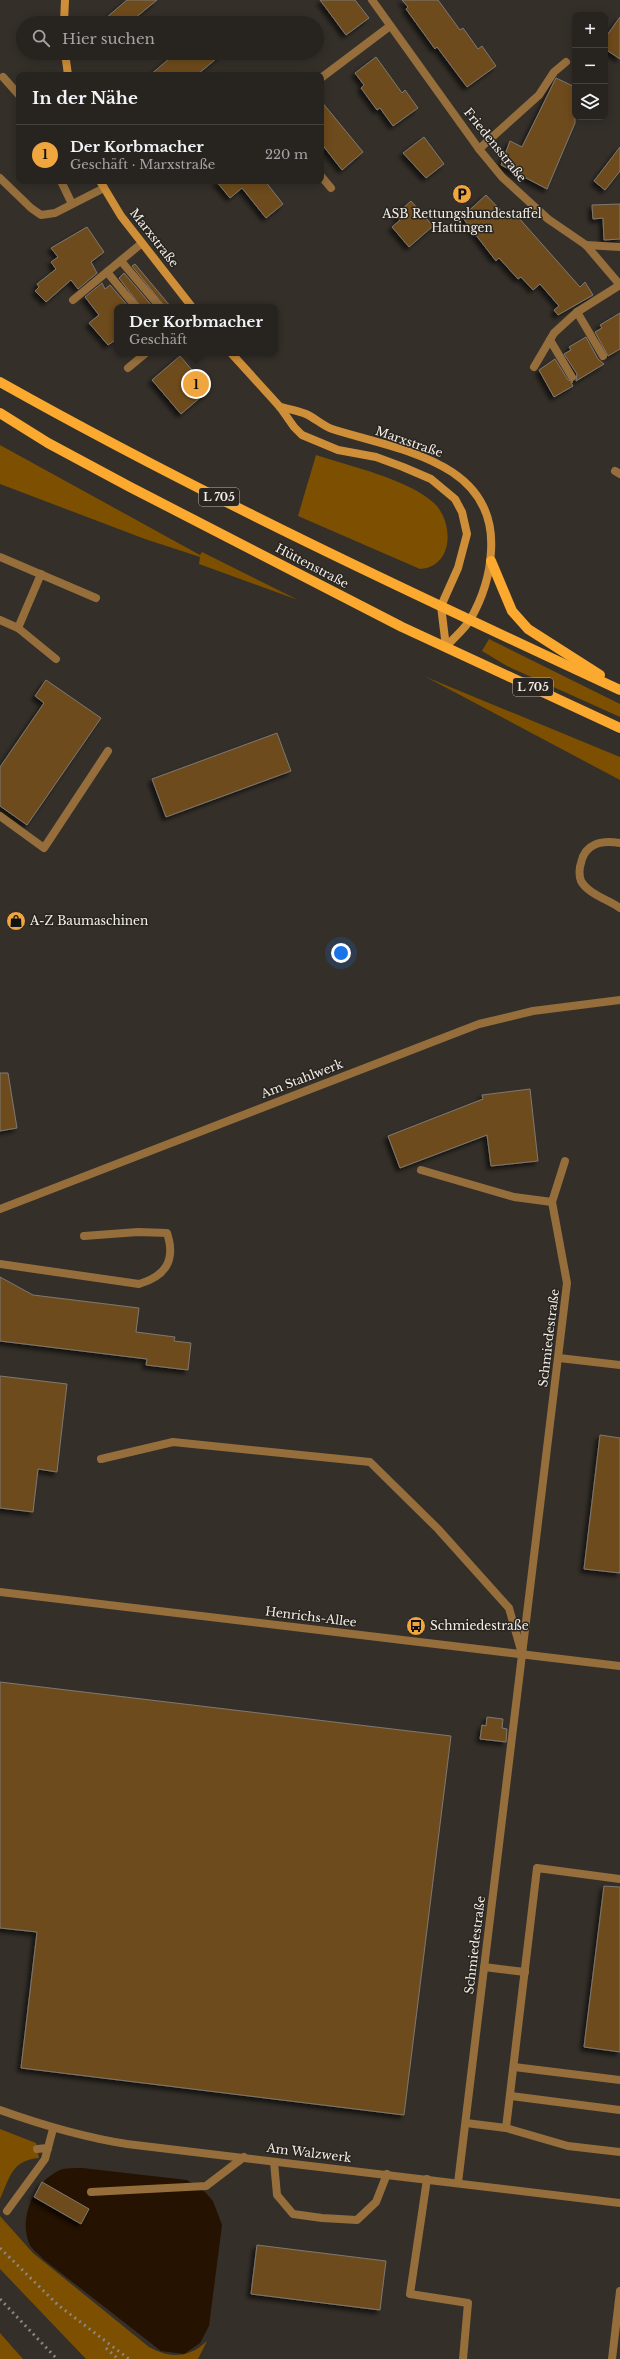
<!DOCTYPE html>
<html lang="de">
<head>
<meta charset="utf-8">
<style>
	body { margin:0; font-family:"Libre Baskerville",serif; background:#2f2b28; color:#f1f3f6 }
	.controls { position:absolute; right:12px; top:12px; display:grid; overflow:hidden; border-radius:8px; box-shadow:0 2px 10px #0003 }
	.controls button { width:36px; height:36px; display:grid; place-items:center; padding:0; border:0; border-bottom:1px solid #43403d; background:#27231f; color:#f1f3f6; font:20px sans-serif }
	.you { position:absolute; left:341px; top:953px; width:14px; height:14px; margin:-10px; border:3px solid #fff; border-radius:50%; background:#1a73e8; box-shadow:0 0 0 6px #1a73e833 }
	.badge { display:grid; place-items:center; width:26px; height:26px; border-radius:50%; background:#f0a63f; color:#111; font-size:13px; font-weight:700 }
	.pin { position:absolute; translate:-50% -50%; border:2px solid #fff; box-shadow:0 1px 4px #0006 }
	.popup { position:absolute; left:114px; top:304px; width:164px; height:52px; box-sizing:border-box; display:grid; place-content:center; border-radius:8px; background:#27231f; filter:drop-shadow(0 1px 3px #0005); font-size:13px; white-space:nowrap; color:#a4a4a4 }
	.popup b { font-size:15px; color:#f1f3f6 }
	.popup::after { content:''; position:absolute; left:50%; top:100%; margin-left:-8px; border:8px solid transparent; border-top-color:#27231f }
	.list { margin:0; padding:0; list-style:none }
	h2 { display:flex; justify-content:space-between; align-items:center; height:52px; margin:0; padding:0 16px; font-size:17px }
	h2 small { font-size:13px; font-weight:400; color:#a4a4a4 }
	.list li { display:grid; grid-template-columns:26px 1fr auto; gap:12px; align-items:center; box-sizing:border-box; height:60px; padding:0 16px; border-top:1px solid #43403d }
	.list b { display:block; font-size:15px; white-space:nowrap }
	.list p { margin:0; font-size:13px; white-space:nowrap; color:#a4a4a4 }
	.list em { font-size:13px; font-style:normal; color:#a4a4a4 }
	.icon { flex:none; width:22px; height:22px; fill:none; stroke:currentColor; stroke-width:2; stroke-linecap:round; stroke-linejoin:round }
	.map { position:relative; flex:none; width:620px; height:2359px; overflow:hidden }
	.search { position:absolute; background:#27231f; box-shadow:0 2px 10px #0003; left:16px; top:16px; width:308px; height:44px; display:flex; align-items:center; gap:10px; box-sizing:border-box; padding:0 14px; border-radius:22px; color:#a4a4a4; font-size:15px }
	.panel { position:absolute; background:#27231f; box-shadow:0 2px 10px #0003; left:16px; top:72px; width:308px; height:112px; border-radius:8px }
	.map>svg:first-child { display:block }
	.green { fill:#7d4f00 }
	.water { fill:#251200 }
	.building { fill:#6e4c1f; stroke:#7e7870; filter:url(#shadow) }
	.lines { fill:none; stroke-linecap:round; stroke-linejoin:round }
	.lane { stroke:#956e3c; stroke-width:8 }
	.street { stroke:#956e3c; stroke-width:8 }
	.secondary { stroke:#cf8f38; stroke-width:8 }
	.primary { stroke:#fba92f; stroke-width:10 }
	.rail { stroke:#8a8681; stroke-width:3; stroke-dasharray:2 4; stroke-linecap:butt }
	.labels { text-anchor:middle; stroke-width:3; stroke-linejoin:round; paint-order:stroke }
	.shield { fill:#2a251f; stroke:#b6b2ae; stroke-width:1 }
	.shield-label { font-size:11px; font-weight:bold; fill:#f2efeb }
	.street-label { font-size:12px; fill:#f2efeb; stroke:#2a251f }
	.poi-label { font-size:12px; fill:#f2efeb; stroke:#2a251f; text-anchor:start }
</style>
</head>
<body>
<div class="map">
<svg width="620" height="2359" viewBox="0 0 620 2359">
	<defs>
		<filter id="shadow"><feDropShadow dx="-3.5" dy="3.5" stdDeviation="2" flood-color="#0009"/></filter>
	</defs>
	<rect width="100%" height="100%" fill="#342f29"/>
	<g class="green">
		<polygon points="0,445 200,555 202,552 298,600 199,564 200,557 145,539 0,484"/>
		<path d="M316,455c33,11 92,24 118,48 20,19 20,64 -14,66l-122,-53z"/>
		<polygon points="489,639 620,704 620,717 507,666 482,651"/>
		<polygon points="426,677 620,757 620,780"/>
		<path d="M0,2129l36,14 3,15c-27,2 -29,19 -39,41z"/>
		<path d="M0,2216l33,37 116,94c22,12 40,11 58,-6l-9,18h-112l-86,-90z"/>
		<polygon points="0,2333 23,2359 0,2359"/>
	</g>
	<path class="water" d="M82,2168l105,12 18,12 8,9 9,24 -13,101 -9,17 -16,11 -23,-3 -118,-92c-4,-5 -12,-10 -14,-16 -11,-26 7,-65 34,-74 6,-1 13,-1 19,-1z"/>
	<g class="building">
		<polygon points="127,0 157,0 129,23 100,23"/>
		<polygon points="320,0 355,0 369,18 346,35"/>
		<polygon points="402,0 438,0 460,30 463,28 478,49 482,46 496,66 467,87 437,47 435,49 406,9 408,7"/>
		<polygon points="620,17 620,59 605,49 605,38"/>
		<polygon points="176,53 223,53 197,75 150,75"/>
		<polygon points="376,57 402,93 405,90 418,108 393,126 380,108 377,110 361,88 364,85 355,73"/>
		<polygon points="556,78 575,87 575,123 547,189 501,165 510,141 522,147"/>
		<polygon points="321,101 363,152 342,170 321,143"/>
		<polygon points="424,137 444,164 426,178 403,153"/>
		<polygon points="620,147 620,171 605,190 594,181"/>
		<polygon points="216,181 265,181 283,204 266,218 242,188 230,198"/>
		<polygon points="486,195 505,215 509,211 516,219 518,217 580,287 585,282 593,295 558,315 554,310 559,306 540,284 533,290 521,277 518,279 499,258 496,261 462,217"/>
		<polygon points="411,201 433,226 409,247 392,227 400,220 396,214"/>
		<polygon points="620,204 620,239 604,240 603,218 593,219 592,205"/>
		<polygon points="87,227 104,252 91,262 97,273 78,289 71,280 46,302 35,291 39,287 37,284 56,269 51,262 58,257 51,248"/>
		<polygon points="135,264 171,307 165,307 132,266"/>
		<polygon points="124,273 153,307 141,307 119,278"/>
		<polygon points="102,283 105,289 110,285 129,307 117,307 117,339 108,345 89,323 99,315 85,297"/>
		<polygon points="620,313 620,349 608,356 595,332 602,328 600,325"/>
		<polygon points="586,337 598,359 604,364 576,381 577,374 564,354 571,350 569,347"/>
		<polygon points="180,356 209,390 181,414 152,380"/>
		<polygon points="555,359 568,380 573,382 571,383 573,386 554,397 539,370"/>
		<polygon points="46,680 101,718 27,825 0,806 0,767 44,703 35,696"/>
		<polygon points="277,733 291,771 166,817 152,779"/>
		<polygon points="0,1073 8,1073 17,1128 0,1131"/>
		<polygon points="530,1089 538,1161 491,1166 487,1135 400,1168 388,1136 483,1099 482,1095"/>
		<polygon points="0,1277 33,1295 139,1308 136,1332 175,1337 174,1341 191,1343 188,1370 146,1365 147,1359 0,1341"/>
		<polygon points="0,1376 67,1384 57,1472 38,1469 33,1512 0,1508"/>
		<polygon points="600,1435 620,1438 620,1573 584,1569"/>
		<polygon points="0,1682 451,1736 404,2115 21,2068 37,1932 0,1928"/>
		<polygon points="487,1717 503,1719 502,1728 507,1729 506,1742 480,1739 482,1725 486,1726"/>
		<polygon points="604,1886 620,1887 620,2052 584,2047"/>
		<polygon points="42,2182 89,2209 81,2224 34,2197"/>
		<polygon points="257,2245 386,2261 380,2310 251,2294"/>
	</g>
	<g class="lines">
		<g class="lane">
			<polyline points="3,77 19,95"/>
			<polyline points="479,149 539,95 554,72 566,62"/>
			<polyline points="0,178 31,208 41,215 55,213 104,188"/>
			<polyline points="61,181 72,204"/>
			<polyline points="586,245 620,247"/>
			<polyline points="121,261 160,307"/>
			<polyline points="107,272 136,307"/>
			<polyline points="73,300 142,243"/>
			<polyline points="577,312 603,356"/>
			<polyline points="550,340 572,377"/>
			<polyline points="534,367 554,333 577,312 620,285"/>
			<polyline points="128,368 146,353"/>
			<polyline points="615,471 620,474"/>
			<polyline points="0,557 96,598"/>
			<polyline points="0,620 18,628 56,659"/>
			<polyline points="18,628 41,574"/>
			<polyline points="0,816 44,848 108,751"/>
			<path d="M620,843c-18,-3 -35,0 -39,20 -2,5 -2,13 0,18 7,13 28,19 39,27"/>
			<polyline points="421,1170 514,1197 552,1202 565,1161"/>
			<path d="M0,1264l139,20c27,-8 37,-24 28,-51l-29,-1 -54,4"/>
			<polyline points="101,1459 173,1442 370,1462 438,1529 509,1608 522,1654"/>
			<polyline points="484,1967 525,1972"/>
			<polyline points="514,2067 620,2080"/>
			<polyline points="511,2096 620,2110"/>
			<polyline points="466,2123 506,2128 568,2146 620,2152"/>
			<polyline points="506,2128 537,1868 620,1879"/>
			<polyline points="37,2149 48,2148"/>
			<polyline points="274,2162 277,2195 293,2214 322,2218 357,2220 376,2202 387,2174"/>
			<polyline points="427,2179 410,2294 468,2303 463,2359"/>
			<polyline points="91,2192 206,2186 244,2157"/>
			<polyline points="7,2211 45,2159 53,2129"/>
			<polyline points="612,2359 620,2291"/>
		</g>
		<g class="street">
			<polyline points="372,0 479,149 502,177 548,219 586,245 620,285"/>
			<polyline points="321,78 390,26"/>
			<polyline points="321,176 331,188"/>
			<polyline points="0,1209 479,1024 533,1011 620,1000"/>
			<polyline points="559,1358 620,1365"/>
			<polyline points="0,1592 620,1666"/>
			<path d="M0,2110c42,15 82,27 127,34l493,59"/>
			<polyline points="458,2183 567,1283 552,1202"/>
		</g>
		<g class="secondary">
			<polyline points="64,23 65,0"/>
			<polyline points="65,53 68,75"/>
			<polyline points="100,181 121,216 192,307"/>
			<polyline points="231,353 280,407 294,427 302,435 338,450 376,457 403,467 431,479 455,499 462,512 467,534 458,568 441,606 446,647"/>
			<path d="M280,407c8,2 18,4 26,7 9,4 17,12 26,15 66,21 165,32 159,122 -1,24 -9,48 -21,69 -6,10 -17,18 -24,27"/>
		</g>
		<g class="primary">
			<path d="M0,382c201,113 411,211 620,308"/>
			<polyline points="0,413 48,443 130,487 402,627 620,728"/>
			<polyline points="491,561 512,611 528,629 600,675"/>
		</g>
		<g class="rail">
			<polyline points="0,2248 58,2305 129,2359"/>
			<polyline points="0,2299 57,2359"/>
			<polyline points="106,2348 118,2359"/>
		</g>
	</g>
	<defs>
		<symbol id="parking-disc" viewBox="-11 -11 22 22"><circle r="9.5" fill="#f0a63f" stroke="#2a251f"/><path d="M-3.5-5.5H1a3.5 3.5 0 0 1 0 7H-1V5.5H-3.5ZM-1-3.4V-.6H.8a1.4 1.4 0 0 0 0-2.8Z" fill="#111"/></symbol>
		<symbol id="shop-disc" viewBox="-11 -11 22 22"><circle r="9.5" fill="#f0a63f" stroke="#2a251f"/><path d="M-5-2.5h2.3a2.7 3.5 0 0 1 5.4 0H5L5.5 6h-11ZM-1.5-2.5h3a1.5 2.3 0 0 0-3 0Z" fill="#111"/></symbol>
		<symbol id="bus-disc" viewBox="-11 -11 22 22"><circle r="9.5" fill="#f0a63f" stroke="#2a251f"/><path d="M-5-6H5V4H4V6H2V4H-2V6H-4V4H-5ZM-3.5-4V0h7V-4ZM-3.5 1.2v1.5H-2V1.2ZM2 1.2v1.5H3.5V1.2Z" fill="#111"/></symbol>
	</defs>
	<g fill-rule="evenodd">
		<use href="#parking-disc" x="451" y="183" width="22" height="22"/>
		<use href="#shop-disc" x="5" y="910" width="22" height="22"/>
		<use href="#bus-disc" x="405" y="1615" width="22" height="22"/>
	</g>
	<g class="labels">
		<g class="shield">
			<rect x="199" y="488" width="40" height="18" rx="3"/>
			<rect x="513" y="678" width="40" height="18" rx="3"/>
		</g>
		<g class="shield-label">
			<text x="219" y="501">L 705</text>
			<text x="533" y="691">L 705</text>
		</g>
		<g class="street-label">
			<text transform="translate(495 145) rotate(51)" y="4">Friedensstraße</text>
			<text transform="translate(154 238) rotate(52)" y="4">Marxstraße</text>
			<text transform="translate(409 442) rotate(19)" y="4">Marxstraße</text>
			<text transform="translate(312 566) rotate(28)" y="4">Hüttenstraße</text>
			<text transform="translate(302 1079) rotate(-21)" y="4">Am Stahlwerk</text>
			<text transform="translate(549 1338) rotate(-83)" y="4">Schmiedestraße</text>
			<text transform="translate(311 1617) rotate(7)" y="4">Henrichs-Allee</text>
			<text transform="translate(475 1945) rotate(-83)" y="4">Schmiedestraße</text>
			<text transform="translate(309 2153) rotate(7)" y="4">Am Walzwerk</text>
		</g>
		<g class="poi-label">
			<text x="462" y="218" text-anchor="middle">ASB Rettungshundestaffel<tspan x="462" dy="14">Hattingen</tspan></text>
			<text x="30" y="925">A-Z Baumaschinen</text>
			<text x="430" y="1630">Schmiedestraße</text>
		</g>
	</g>
</svg>
<div class="controls">
<button>+</button>
<button>−</button>
<button><svg class="icon" aria-label="layers" viewBox="0 0 24 24"><path d="M12 4l9 5-9 5-9-5zM3 14l9 5 9-5"/></svg></button>
</div>
<div class="you"></div>
<div class="pin badge" style="left:196px;top:384px">1</div>
<div class="popup"><b>Der Korbmacher</b>Geschäft</div>
<div class="search"><svg class="icon" aria-label="search" viewBox="0 0 24 24"><circle cx="10" cy="10" r="6"/><path d="M15 15l6 6"/></svg>Hier suchen</div>
<section class="panel">
<h2>In der Nähe<small></small></h2>
<ul class="list">
<li><span class="badge">1</span><div><b>Der Korbmacher</b><p>Geschäft · Marxstraße</p></div><em>220 m</em></li>
</ul>
</section>
</div>
</body>
</html>
